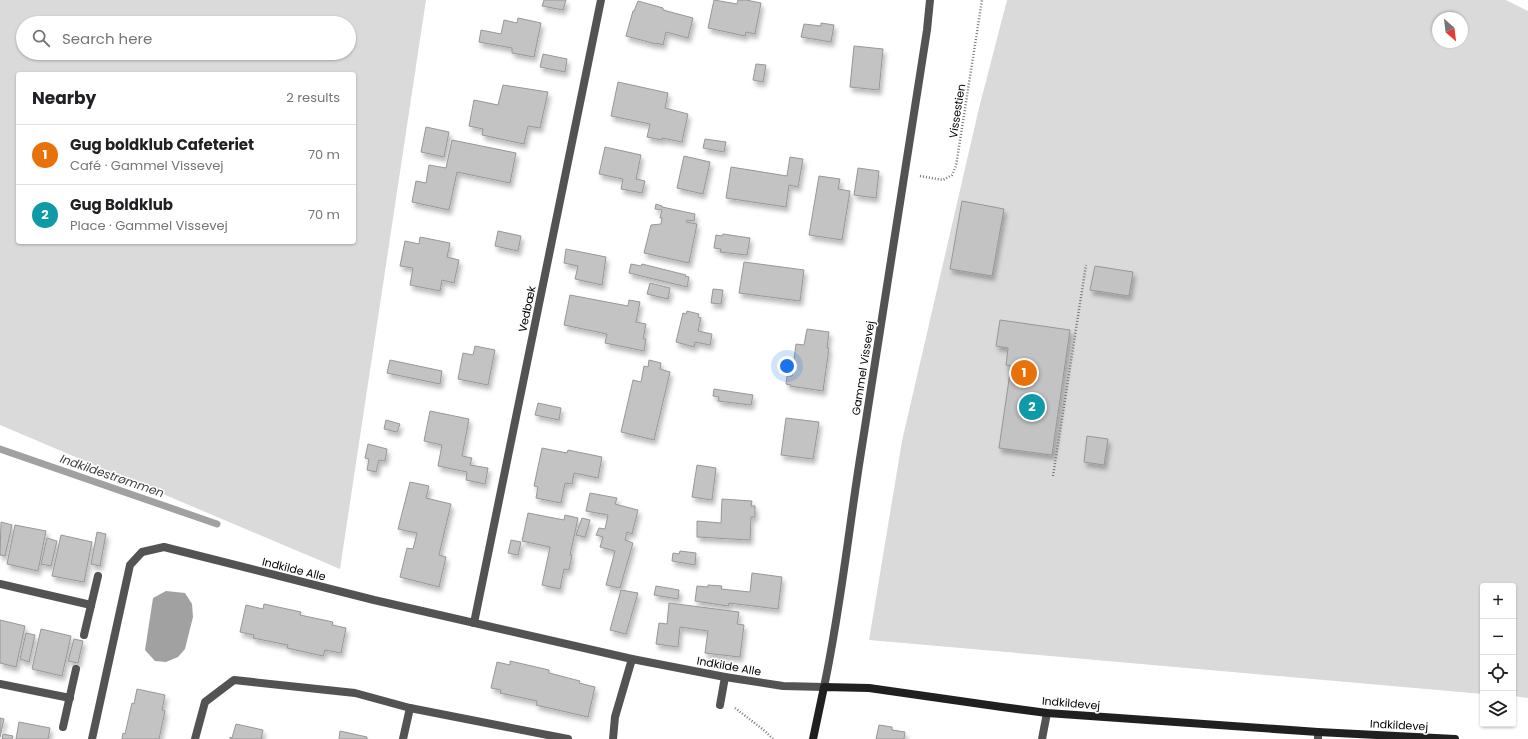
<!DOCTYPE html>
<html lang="en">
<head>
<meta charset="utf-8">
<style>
	body { margin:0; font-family:Poppins,sans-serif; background:#f6f6f6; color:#202124 }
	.controls { position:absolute; right:12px; bottom:12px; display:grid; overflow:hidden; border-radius:4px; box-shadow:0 1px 3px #0004 }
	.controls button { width:36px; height:36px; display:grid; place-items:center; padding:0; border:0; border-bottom:1px solid #e0e0e0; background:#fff; color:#202124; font:20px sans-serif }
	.compass { position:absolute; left:1432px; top:12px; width:36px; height:36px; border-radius:50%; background:#fff; box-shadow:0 1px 3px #0004; rotate:152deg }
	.you { position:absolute; left:787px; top:366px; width:14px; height:14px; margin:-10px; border:3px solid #fff; border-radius:50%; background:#1a73e8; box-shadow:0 0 0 6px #1a73e833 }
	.badge { display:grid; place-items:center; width:26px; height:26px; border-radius:50%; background:#ea580c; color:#fff; font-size:13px; font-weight:700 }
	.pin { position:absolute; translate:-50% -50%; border:2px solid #fff; box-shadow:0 1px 4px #0006 }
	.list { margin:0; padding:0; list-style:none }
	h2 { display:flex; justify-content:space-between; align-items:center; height:52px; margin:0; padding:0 16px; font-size:17px }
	h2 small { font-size:13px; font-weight:400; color:#757577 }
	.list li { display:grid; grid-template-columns:26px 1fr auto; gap:12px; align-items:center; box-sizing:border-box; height:60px; padding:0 16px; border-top:1px solid #e0e0e0 }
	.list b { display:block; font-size:15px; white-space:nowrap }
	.list p { margin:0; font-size:13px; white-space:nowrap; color:#757577 }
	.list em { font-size:13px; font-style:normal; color:#757577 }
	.icon { flex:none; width:22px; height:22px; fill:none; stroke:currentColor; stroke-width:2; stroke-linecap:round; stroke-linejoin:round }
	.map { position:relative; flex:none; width:1528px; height:739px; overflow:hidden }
	.search { position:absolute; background:#fff; box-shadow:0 1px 3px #0004; left:16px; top:16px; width:340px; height:44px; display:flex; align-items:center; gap:10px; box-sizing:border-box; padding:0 14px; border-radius:22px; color:#757577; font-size:15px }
	.panel { position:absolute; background:#fff; box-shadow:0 1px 3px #0004; left:16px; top:72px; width:340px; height:172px; border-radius:4px }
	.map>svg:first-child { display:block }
	.green { fill:#dadada; fill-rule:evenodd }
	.water { fill:#a1a1a1 }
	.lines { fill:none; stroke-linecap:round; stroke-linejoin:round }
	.stream { stroke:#a1a1a1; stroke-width:7 }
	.building { fill:#c3c3c3; stroke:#979797; filter:url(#shadow) }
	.path { stroke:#757575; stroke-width:2.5; stroke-dasharray:1 2; stroke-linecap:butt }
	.lane { stroke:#535353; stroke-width:8 }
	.street { stroke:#535353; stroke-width:8 }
	.secondary { stroke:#202020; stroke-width:8 }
	.labels { text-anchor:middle; stroke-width:3; stroke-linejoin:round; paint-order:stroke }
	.street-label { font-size:11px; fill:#000; stroke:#fff }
	.water-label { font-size:12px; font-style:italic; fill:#424242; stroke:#fff }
</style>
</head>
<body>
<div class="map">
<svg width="1528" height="739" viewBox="0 0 1528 739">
	<defs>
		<filter id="shadow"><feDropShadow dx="2.5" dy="4.5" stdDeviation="2" flood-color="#0004"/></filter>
	</defs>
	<rect width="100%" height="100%" fill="#fff"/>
	<g class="green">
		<path d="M0,0h426l-86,569 -340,-144zM23,23h326v30h-326zM18,74h336v168h-336z"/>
		<path d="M1007,0h499l22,11v687l-15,-2v-110h-30v108l-614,-54 33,-199 77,-333zM1438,18h24v24h-24z"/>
	</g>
	<polygon class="water" points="166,591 185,593 192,604 193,617 185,649 178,657 166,662 155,661 145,650 153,598"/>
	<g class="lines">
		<polyline class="stream" points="0,449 217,524"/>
	</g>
	<g class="building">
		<polygon points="544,0 566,0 563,10 542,6"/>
		<polygon points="714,0 737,4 738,0 746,0 761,3 755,34 746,32 745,36 708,28"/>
		<polygon points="638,1 663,8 663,10 693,18 688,38 666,32 663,45 657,43 656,44 626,36 633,11 634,11"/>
		<polygon points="518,18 541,23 534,57 512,53 512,48 479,42 481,30 501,34 504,20 517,23"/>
		<polygon points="821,23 834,25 831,42 801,37 804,24 821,26"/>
		<polygon points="854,46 883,49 879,90 850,87"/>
		<polygon points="543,54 567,59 565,72 540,67"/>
		<polygon points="756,64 766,65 763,82 753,80"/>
		<polygon points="618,82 668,93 665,108 688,114 682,142 662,138 662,140 647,137 650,124 611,116"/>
		<polygon points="503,85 548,92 540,128 528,126 524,144 482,135 483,129 469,126 474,100 498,105"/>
		<polygon points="426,127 449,132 444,157 421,152"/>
		<polygon points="705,139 726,142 724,152 703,148"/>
		<polygon points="452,140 516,153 510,183 457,172 449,210 412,202 416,181 426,183 429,165 446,168"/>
		<polygon points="605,147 641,155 636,179 645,181 642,193 621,189 623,179 599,174"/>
		<polygon points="684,156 710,162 703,194 677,188"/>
		<polygon points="790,157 803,159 798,187 789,185 786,207 726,198 731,167 787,176"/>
		<polygon points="858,168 879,171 876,198 854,195"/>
		<polygon points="819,176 840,179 838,189 850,191 842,240 809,235"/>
		<polygon points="962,201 1004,209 992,276 950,269"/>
		<polygon points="656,204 662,206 662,207 695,214 694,221 687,220 686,222 697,224 689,263 644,253 651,225 661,224 662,218 660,218 662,210 655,209"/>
		<polygon points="498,231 521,236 518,251 495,246"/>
		<polygon points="723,234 750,238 747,255 720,252 721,249 714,248 716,235 722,236"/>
		<polygon points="420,237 450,243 447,257 459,260 454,283 442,280 440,291 410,285 413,268 400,266 405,241 419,244"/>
		<polygon points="566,249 606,257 602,285 575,279 578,266 564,263"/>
		<polygon points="744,262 804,270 800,301 739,293"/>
		<polygon points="631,264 641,266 642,264 686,275 685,276 689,277 687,287 629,273"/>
		<polygon points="1095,266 1133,272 1129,296 1090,290"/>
		<polygon points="650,283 670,288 668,299 647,294"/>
		<polygon points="713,289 723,290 721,304 711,303"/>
		<polygon points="570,295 628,306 629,300 640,302 636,322 646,324 643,339 646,339 644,351 605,343 607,334 564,325"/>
		<polygon points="687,311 699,314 698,317 701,318 698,331 712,334 710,345 695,342 694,347 676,342 683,313 686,314"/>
		<polygon points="1000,320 1070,330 1052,455 999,448 1011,366 1006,365 1008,348 996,346"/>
		<polygon points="807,329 829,332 827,348 829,348 823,391 790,386 791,385 786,384 787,376 792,376 796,344 804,345"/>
		<polygon points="475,346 495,350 488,385 458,379 463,353 473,355"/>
		<polygon points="390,360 442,371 440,384 387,373"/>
		<polygon points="649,360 661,363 660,369 670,372 654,440 621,432 633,380 641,382 644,366 648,367"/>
		<polygon points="714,389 753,395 751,405 718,401 719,397 713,396"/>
		<polygon points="538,403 561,408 559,420 535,415"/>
		<polygon points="430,411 469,419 462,456 472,458 470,465 488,468 485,484 466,480 467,472 438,466 442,445 424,441"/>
		<polygon points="786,418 819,422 813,459 781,455"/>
		<polygon points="386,420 400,424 397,432 384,429"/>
		<polygon points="1087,436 1108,439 1104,465 1084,462"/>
		<polygon points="368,444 387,449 385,461 379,460 376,472 367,470 369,459 365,458"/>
		<polygon points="542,448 567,453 568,450 602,457 598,478 574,473 572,484 565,483 561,503 536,498 538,487 534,486"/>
		<polygon points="697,465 716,468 712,500 692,497"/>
		<polygon points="410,482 429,486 426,498 451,504 439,555 446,557 439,587 400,577 407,548 413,549 417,533 398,529"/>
		<polygon points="590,493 617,498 615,504 638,510 632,534 627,532 625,540 633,543 620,588 606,585 615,551 600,547 603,537 596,535 599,528 605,529 608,515 586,511"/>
		<polygon points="722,499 752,501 751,506 755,506 755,517 751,517 750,540 697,537 697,521 721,523"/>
		<polygon points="528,513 564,520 565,515 578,518 570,555 572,555 569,570 564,569 560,589 542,585 550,547 522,541"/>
		<polygon points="582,518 590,520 585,537 576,535"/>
		<polygon points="1,522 12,525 5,556 0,555"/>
		<polygon points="15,525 46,531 38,571 7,564"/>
		<polygon points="97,532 106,534 100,566 91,564"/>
		<polygon points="61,535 92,542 84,582 52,576"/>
		<polygon points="47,538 57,541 51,566 41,564"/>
		<polygon points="511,540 521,542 518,555 508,553"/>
		<polygon points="680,551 696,553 695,565 672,561 673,553 679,554"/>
		<polygon points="752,573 782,577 778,609 729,603 728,606 695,601 697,586 708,587 708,585 722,586 721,589 750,592"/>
		<polygon points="656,586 679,590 678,599 654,595"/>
		<polygon points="621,590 638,593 626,634 610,630"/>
		<polygon points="669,603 739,612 737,624 744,625 740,657 705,653 708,631 680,627 678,647 656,644 659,623 667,624"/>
		<polygon points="264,604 301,612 300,615 333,622 332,625 346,628 341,653 325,650 323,656 287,648 288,645 253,638 254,635 240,632 246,605 263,609"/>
		<polygon points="0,620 25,626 16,667 0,663"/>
		<polygon points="41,629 71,636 62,676 32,669"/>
		<polygon points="26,633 35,635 29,662 20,659"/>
		<polygon points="74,639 83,641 78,663 68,661"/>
		<polygon points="510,661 549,670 549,673 580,681 579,683 595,687 588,717 536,705 537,701 500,693 501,690 491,688 497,662 510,665"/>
		<polygon points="137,689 165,695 162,710 165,711 159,739 122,739 123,733 125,734 132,703 134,704"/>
		<polygon points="0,718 4,719 0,737"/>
		<polygon points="19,722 50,728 48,739 16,739"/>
		<polygon points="236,724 263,730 261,739 230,739 230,737 232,738"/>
		<polygon points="879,725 892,727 892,730 905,732 904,739 876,739"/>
		<polygon points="340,731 367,737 367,739 339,739"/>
		<polygon points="3,734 13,736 12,739 2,739"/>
	</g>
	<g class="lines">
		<g class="path">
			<polyline points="920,176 943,180 952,175 956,166 982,0"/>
			<polyline points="1053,476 1086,265"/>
			<polyline points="735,708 765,731 773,739"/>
		</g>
		<g class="lane">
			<polyline points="720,705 725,677"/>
			<polyline points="1042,739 1047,713"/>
		</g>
		<g class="street">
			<polyline points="0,584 91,605"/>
			<polyline points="474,623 601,0"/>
			<polyline points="84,635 98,576"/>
			<polyline points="0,684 70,698"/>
			<polyline points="63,727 76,669"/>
			<path d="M92,739l38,-174 12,-13 22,-5 210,53 258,59 93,18 58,9 41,1c17,-80 25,-161 38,-241 22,-139 43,-278 65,-416l3,-30"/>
			<polyline points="195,739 205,702 234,680 355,693 410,708 568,739"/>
			<polyline points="403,739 410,708"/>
			<polyline points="613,739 615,717 632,659"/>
			<polyline points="1318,739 1318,732"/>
		</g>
		<polyline class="secondary" points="813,739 824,687 869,688 1002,707 1047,713 1318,732 1455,739"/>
	</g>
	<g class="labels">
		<g class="street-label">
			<text transform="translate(957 111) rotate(-81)" y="4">Vissestien</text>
			<text transform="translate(527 309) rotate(-78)" y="4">Vedbæk</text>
			<text transform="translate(863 368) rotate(-81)" y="4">Gammel Vissevej</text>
			<text transform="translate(294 569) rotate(14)" y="4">Indkilde Alle</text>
			<text transform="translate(729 666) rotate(10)" y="4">Indkilde Alle</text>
			<text transform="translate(1071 703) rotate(5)" y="4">Indkildevej</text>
			<text transform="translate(1399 725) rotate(3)" y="4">Indkildevej</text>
		</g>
		<g class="water-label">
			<text transform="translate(112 476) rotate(19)" y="4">Indkildestrømmen</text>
		</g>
	</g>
</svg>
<div class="controls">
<button>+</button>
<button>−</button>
<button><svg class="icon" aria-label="locate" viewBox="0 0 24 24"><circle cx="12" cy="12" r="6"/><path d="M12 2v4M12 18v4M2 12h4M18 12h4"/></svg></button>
<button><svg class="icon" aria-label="layers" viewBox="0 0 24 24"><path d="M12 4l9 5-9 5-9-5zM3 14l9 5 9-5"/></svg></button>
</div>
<svg class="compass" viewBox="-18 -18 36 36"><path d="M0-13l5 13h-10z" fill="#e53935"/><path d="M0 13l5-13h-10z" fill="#757577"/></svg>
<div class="you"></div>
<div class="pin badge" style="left:1024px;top:373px;background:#e8710a">1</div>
<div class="pin badge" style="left:1032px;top:407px;background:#0f9aa8">2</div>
<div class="search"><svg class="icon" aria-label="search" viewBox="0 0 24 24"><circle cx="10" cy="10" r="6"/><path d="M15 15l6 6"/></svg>Search here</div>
<section class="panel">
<h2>Nearby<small>2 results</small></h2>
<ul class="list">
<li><span class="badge" style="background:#e8710a">1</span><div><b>Gug boldklub Cafeteriet</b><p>Café · Gammel Vissevej</p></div><em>70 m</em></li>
<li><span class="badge" style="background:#0f9aa8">2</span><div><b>Gug Boldklub</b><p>Place · Gammel Vissevej</p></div><em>70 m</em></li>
</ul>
</section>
</div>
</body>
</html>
